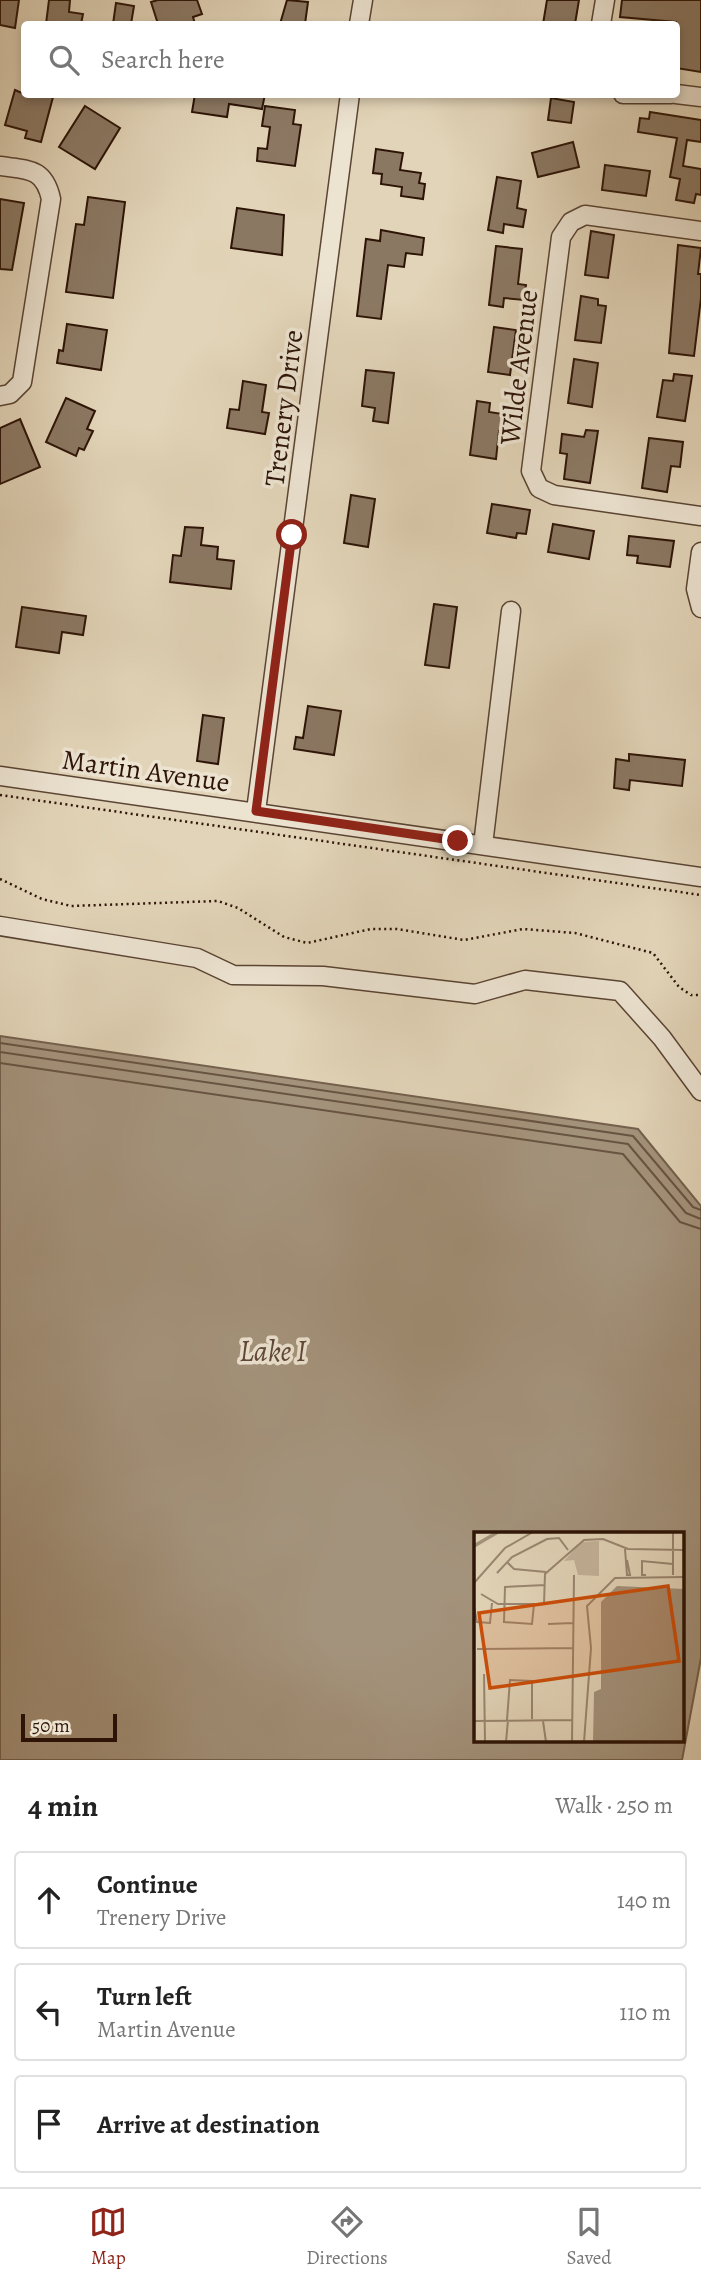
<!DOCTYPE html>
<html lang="en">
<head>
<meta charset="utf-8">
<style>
	body { margin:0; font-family:Alegreya,serif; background:#f2f2f2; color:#222 }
	.scale { position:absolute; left:21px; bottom:18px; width:96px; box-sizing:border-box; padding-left:7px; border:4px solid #2d1407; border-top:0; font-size:19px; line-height:24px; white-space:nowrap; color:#2d1407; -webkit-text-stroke:5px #ece3d1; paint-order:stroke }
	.stop { position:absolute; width:21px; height:21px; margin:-16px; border:5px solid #8f2418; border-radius:50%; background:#fff }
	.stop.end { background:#8f2418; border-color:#fff; box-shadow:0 2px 7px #0008 }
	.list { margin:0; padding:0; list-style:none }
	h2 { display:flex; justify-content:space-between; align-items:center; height:91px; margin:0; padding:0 28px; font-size:30px }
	h2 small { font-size:23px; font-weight:400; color:#767676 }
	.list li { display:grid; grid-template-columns:46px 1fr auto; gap:21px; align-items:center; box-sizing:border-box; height:98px; margin:0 14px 14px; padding:0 14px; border:2px solid #e0e0e0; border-radius:7px }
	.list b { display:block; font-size:26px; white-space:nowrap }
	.list p { margin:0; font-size:23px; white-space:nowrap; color:#767676 }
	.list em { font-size:23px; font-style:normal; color:#767676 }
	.icon { flex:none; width:38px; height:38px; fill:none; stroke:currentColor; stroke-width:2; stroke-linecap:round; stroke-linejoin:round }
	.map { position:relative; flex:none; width:701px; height:1760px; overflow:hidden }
	.search { position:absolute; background:#fff; box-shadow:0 4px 10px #0003; left:21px; right:21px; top:21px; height:77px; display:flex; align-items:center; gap:18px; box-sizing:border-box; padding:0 24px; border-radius:7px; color:#767676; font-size:26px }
	.sheet { height:427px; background:#fff }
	nav { display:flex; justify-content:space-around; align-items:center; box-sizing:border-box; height:98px; border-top:2px solid #e0e0e0; background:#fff; font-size:19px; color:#767676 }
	nav a { display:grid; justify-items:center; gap:4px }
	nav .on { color:#8f2418 }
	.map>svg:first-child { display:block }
	.water { fill:#a4937c; stroke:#74604d; stroke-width:2; fill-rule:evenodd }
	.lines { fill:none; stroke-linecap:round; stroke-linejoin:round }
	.shore { stroke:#685442; stroke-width:2 }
	.building { fill:#8b7863; stroke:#2d1407; stroke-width:2 }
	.minor-casing { stroke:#5a4433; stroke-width:21 }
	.path { stroke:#2d1407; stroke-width:2.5; stroke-dasharray:2 3.5; stroke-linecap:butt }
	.minor { stroke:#ece3d1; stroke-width:18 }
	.route { stroke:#8f2418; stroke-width:9 }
	.labels { text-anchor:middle; stroke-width:7; stroke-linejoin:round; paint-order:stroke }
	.street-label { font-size:28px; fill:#2d1407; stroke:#ece3d1 }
	.water-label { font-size:30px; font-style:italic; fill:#5d4736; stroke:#ece3d1 }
	.inset-river { fill:none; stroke:#a4937c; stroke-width:3.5 }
	.inset-road { fill:none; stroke:#9a8771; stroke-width:2 }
	.view { fill:#cc4f0b; fill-opacity:0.15; stroke:#cc4f0b; stroke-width:3.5 }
	.inset-edge { fill:none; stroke:#2d1407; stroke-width:3.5 }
</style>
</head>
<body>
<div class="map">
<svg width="701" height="1760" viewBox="0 0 701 1760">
	<rect width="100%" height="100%" fill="#e2d4b8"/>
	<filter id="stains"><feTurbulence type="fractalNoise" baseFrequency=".00286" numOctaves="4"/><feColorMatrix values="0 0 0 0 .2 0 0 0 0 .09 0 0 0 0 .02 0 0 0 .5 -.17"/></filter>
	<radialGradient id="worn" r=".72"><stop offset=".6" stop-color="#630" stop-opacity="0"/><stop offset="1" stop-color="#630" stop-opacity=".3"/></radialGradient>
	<path class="water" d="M0,1036l638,93 63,77v452l-19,102h-682zM475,1534h207v207h-207z"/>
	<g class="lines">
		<g class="shore">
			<polyline points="0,1043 633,1136 693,1207 701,1210"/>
			<polyline points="0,1052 628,1144 686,1213 701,1219"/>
			<polyline points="0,1063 623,1154 680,1222 701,1229"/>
		</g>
	</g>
	<g class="building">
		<polygon points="0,0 19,0 15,28 0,25"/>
		<polygon points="49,0 70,0 69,12 83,14 81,24 46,24"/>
		<polygon points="158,0 197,0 202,14 193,17 195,24 158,24 151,2"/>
		<polygon points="287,0 308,2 305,24 280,24"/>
		<polygon points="547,0 579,0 575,24 543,24"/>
		<polygon points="622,0 701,0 701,72 676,68 676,22 620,17"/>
		<polygon points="116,3 134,6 131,24 113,24"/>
		<polygon points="15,90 24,94 53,97 41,142 25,138 27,131 5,125"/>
		<polygon points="195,94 265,94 262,109 229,104 227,117 192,112"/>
		<polygon points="551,98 574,102 571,123 548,120"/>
		<polygon points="85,106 120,128 95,169 59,147"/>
		<polygon points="265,106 295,110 293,124 301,125 295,166 257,161 258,148 267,149 270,127 262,126"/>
		<polygon points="650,112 701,120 701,142 687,140 683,166 701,169 701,195 696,194 694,203 676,200 680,179 670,177 677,138 638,132 640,118 649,119"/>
		<polygon points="573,142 579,167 538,177 532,153"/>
		<polygon points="376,149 403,153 400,170 421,173 419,183 425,184 423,199 401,196 402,187 381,184 382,174 373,173"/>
		<polygon points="605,165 650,171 646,196 602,190"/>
		<polygon points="497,177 521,181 517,208 526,210 523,227 504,224 503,233 488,230"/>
		<polygon points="88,197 125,202 113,298 66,292 76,224 84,225"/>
		<polygon points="0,199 24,203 12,270 0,269"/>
		<polygon points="237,208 284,215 282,255 231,248"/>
		<polygon points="381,230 424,238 422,255 406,253 404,267 388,265 381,319 357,316 366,239 380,241"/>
		<polygon points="591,231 614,235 608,278 585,275"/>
		<polygon points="678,245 701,248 698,274 701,274 701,298 694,356 669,353"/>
		<polygon points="496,246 522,249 518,284 526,285 524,300 504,298 503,307 489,305"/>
		<polygon points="581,296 598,299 598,305 606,306 601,343 575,340"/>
		<polygon points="67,324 107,330 101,370 57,363 59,350 63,351"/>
		<polygon points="494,327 516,330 510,375 488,372"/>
		<polygon points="574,359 598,363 592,407 568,403"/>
		<polygon points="366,370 394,373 388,423 373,421 375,408 362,406"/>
		<polygon points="674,374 692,376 685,421 657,417 663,380 673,381"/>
		<polygon points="243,381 266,385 262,412 269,413 265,434 227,428 230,409 239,410"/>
		<polygon points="66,398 95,411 87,429 93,431 84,450 79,448 76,456 46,442"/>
		<polygon points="477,401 490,403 489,412 509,415 507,432 499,431 496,459 470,455"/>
		<polygon points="20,419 40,467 0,484 0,428"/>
		<polygon points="586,430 598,431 590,483 564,479 567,454 560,453 562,434 584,437"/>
		<polygon points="649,438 683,442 680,467 671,466 667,492 642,488"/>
		<polygon points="351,495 375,499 368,547 344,543"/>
		<polygon points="492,504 530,510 526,534 517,533 516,538 487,533"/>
		<polygon points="553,524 594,531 589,559 548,552"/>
		<polygon points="185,527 203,528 201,545 218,547 217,559 234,561 231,589 170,582 173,555 181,556"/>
		<polygon points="629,536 674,541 670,567 637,563 638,556 627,555"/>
		<polygon points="434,604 457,607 449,668 425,665"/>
		<polygon points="22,607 86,616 83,635 62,632 59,653 16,647"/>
		<polygon points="308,706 341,711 334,755 294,749 296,737 303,738"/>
		<polygon points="203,715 224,718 218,764 197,761"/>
		<polygon points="629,754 685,760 682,786 630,780 629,790 614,788 616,759 629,761"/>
	</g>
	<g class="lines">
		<defs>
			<g id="minor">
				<polyline points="359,24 363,0"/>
				<polyline points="601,24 605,0"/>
				<polyline points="623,94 671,94"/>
				<polyline points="676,94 701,97"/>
				<path d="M0,166c27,4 44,1 51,33l-29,183 -12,12 -10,2"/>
				<polyline points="701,231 585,215 571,222 561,237 531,471 539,488 554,495 701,516"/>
				<polyline points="701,552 696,589 701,608"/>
				<polyline points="0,776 701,877"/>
				<polyline points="256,811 350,94"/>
				<polyline points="483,845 511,611"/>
				<polyline points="0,926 197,958 233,975 323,976 475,994 525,980 620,991 662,1038 701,1091"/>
			</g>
		</defs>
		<use href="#minor" class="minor-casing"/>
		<g class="path">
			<polyline points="0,795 701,895"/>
			<polyline points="0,879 42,899 71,906 218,901 238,908 284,937 307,943 371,929 397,929 464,940 523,929 575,933 653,953 679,987 691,995 701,995"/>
		</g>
		<use href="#minor" class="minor"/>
	</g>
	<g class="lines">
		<polyline class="route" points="292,535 256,811 458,841"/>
	</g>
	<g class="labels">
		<g class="street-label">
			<text transform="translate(518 367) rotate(-83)" y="10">Wilde Avenue</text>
			<text transform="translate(283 408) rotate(-83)" y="10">Trenery Drive</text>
			<text transform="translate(146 770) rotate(8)" y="10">Martin Avenue</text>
		</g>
		<g class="water-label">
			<text x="273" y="1361">Lake I</text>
		</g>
	</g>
	<g transform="translate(474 1532)">
		<rect width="210" height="210" fill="#e2d4b8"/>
		<path d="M125,9v35l-21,-1 -4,-15 -10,1 17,-19z" fill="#c3b39a"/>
		<path d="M143,54l67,3v153h-91l1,-50 7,-3v-87z" fill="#a4937c"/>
		<path class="inset-river" d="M0,14l24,-14"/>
		<path class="inset-road" d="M151,17l2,26h3l-3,-15M33,30l7,7 32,3M23,41l15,-16 35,-18 12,-1 9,12M172,43h-4v-14l31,3M199,43v-43M0,51l31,-35 28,-16M7,62l17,10h46l1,-30 39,-34 19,-1 25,10 56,1M60,72l-2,20 -28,-2 1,-35 40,-2M0,75l3,15 13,1 2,-20M74,92l25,-1M3,117l96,-1M10,142l1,68M33,188l3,-40 22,1v38M0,189l98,-1M69,189l3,21M32,210l2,-22M98,210l2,-167M110,210l7,-94 -4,-42 28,-28 69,-1"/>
		<path class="view" d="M194,54l11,75 -189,27 -11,-75z"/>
		<rect width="210" height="210" class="inset-edge"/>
	</g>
	<rect width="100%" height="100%" filter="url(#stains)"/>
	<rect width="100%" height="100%" fill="url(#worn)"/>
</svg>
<div class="scale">50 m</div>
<div class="stop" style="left:292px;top:535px"></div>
<div class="stop end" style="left:458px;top:841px"></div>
<div class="search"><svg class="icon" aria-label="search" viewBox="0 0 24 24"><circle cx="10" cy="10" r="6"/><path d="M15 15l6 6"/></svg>Search here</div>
</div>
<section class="sheet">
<h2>4 min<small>Walk · 250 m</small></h2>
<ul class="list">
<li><svg class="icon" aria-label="ahead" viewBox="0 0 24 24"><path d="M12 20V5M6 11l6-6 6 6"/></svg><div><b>Continue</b><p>Trenery Drive</p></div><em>140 m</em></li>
<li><svg class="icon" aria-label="left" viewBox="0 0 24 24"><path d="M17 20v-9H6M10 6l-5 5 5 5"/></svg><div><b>Turn left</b><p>Martin Avenue</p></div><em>110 m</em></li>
<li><svg class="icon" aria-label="arrive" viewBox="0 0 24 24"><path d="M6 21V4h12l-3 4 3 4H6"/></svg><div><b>Arrive at destination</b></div></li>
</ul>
</section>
<nav>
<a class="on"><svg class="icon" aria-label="map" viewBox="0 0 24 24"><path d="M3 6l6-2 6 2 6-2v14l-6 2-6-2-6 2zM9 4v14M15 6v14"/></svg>Map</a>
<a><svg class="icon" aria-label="directions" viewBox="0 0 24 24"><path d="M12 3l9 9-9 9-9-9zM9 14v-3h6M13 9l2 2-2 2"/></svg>Directions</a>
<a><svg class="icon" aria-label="saved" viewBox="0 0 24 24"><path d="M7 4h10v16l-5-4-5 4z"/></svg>Saved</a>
</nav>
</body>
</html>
